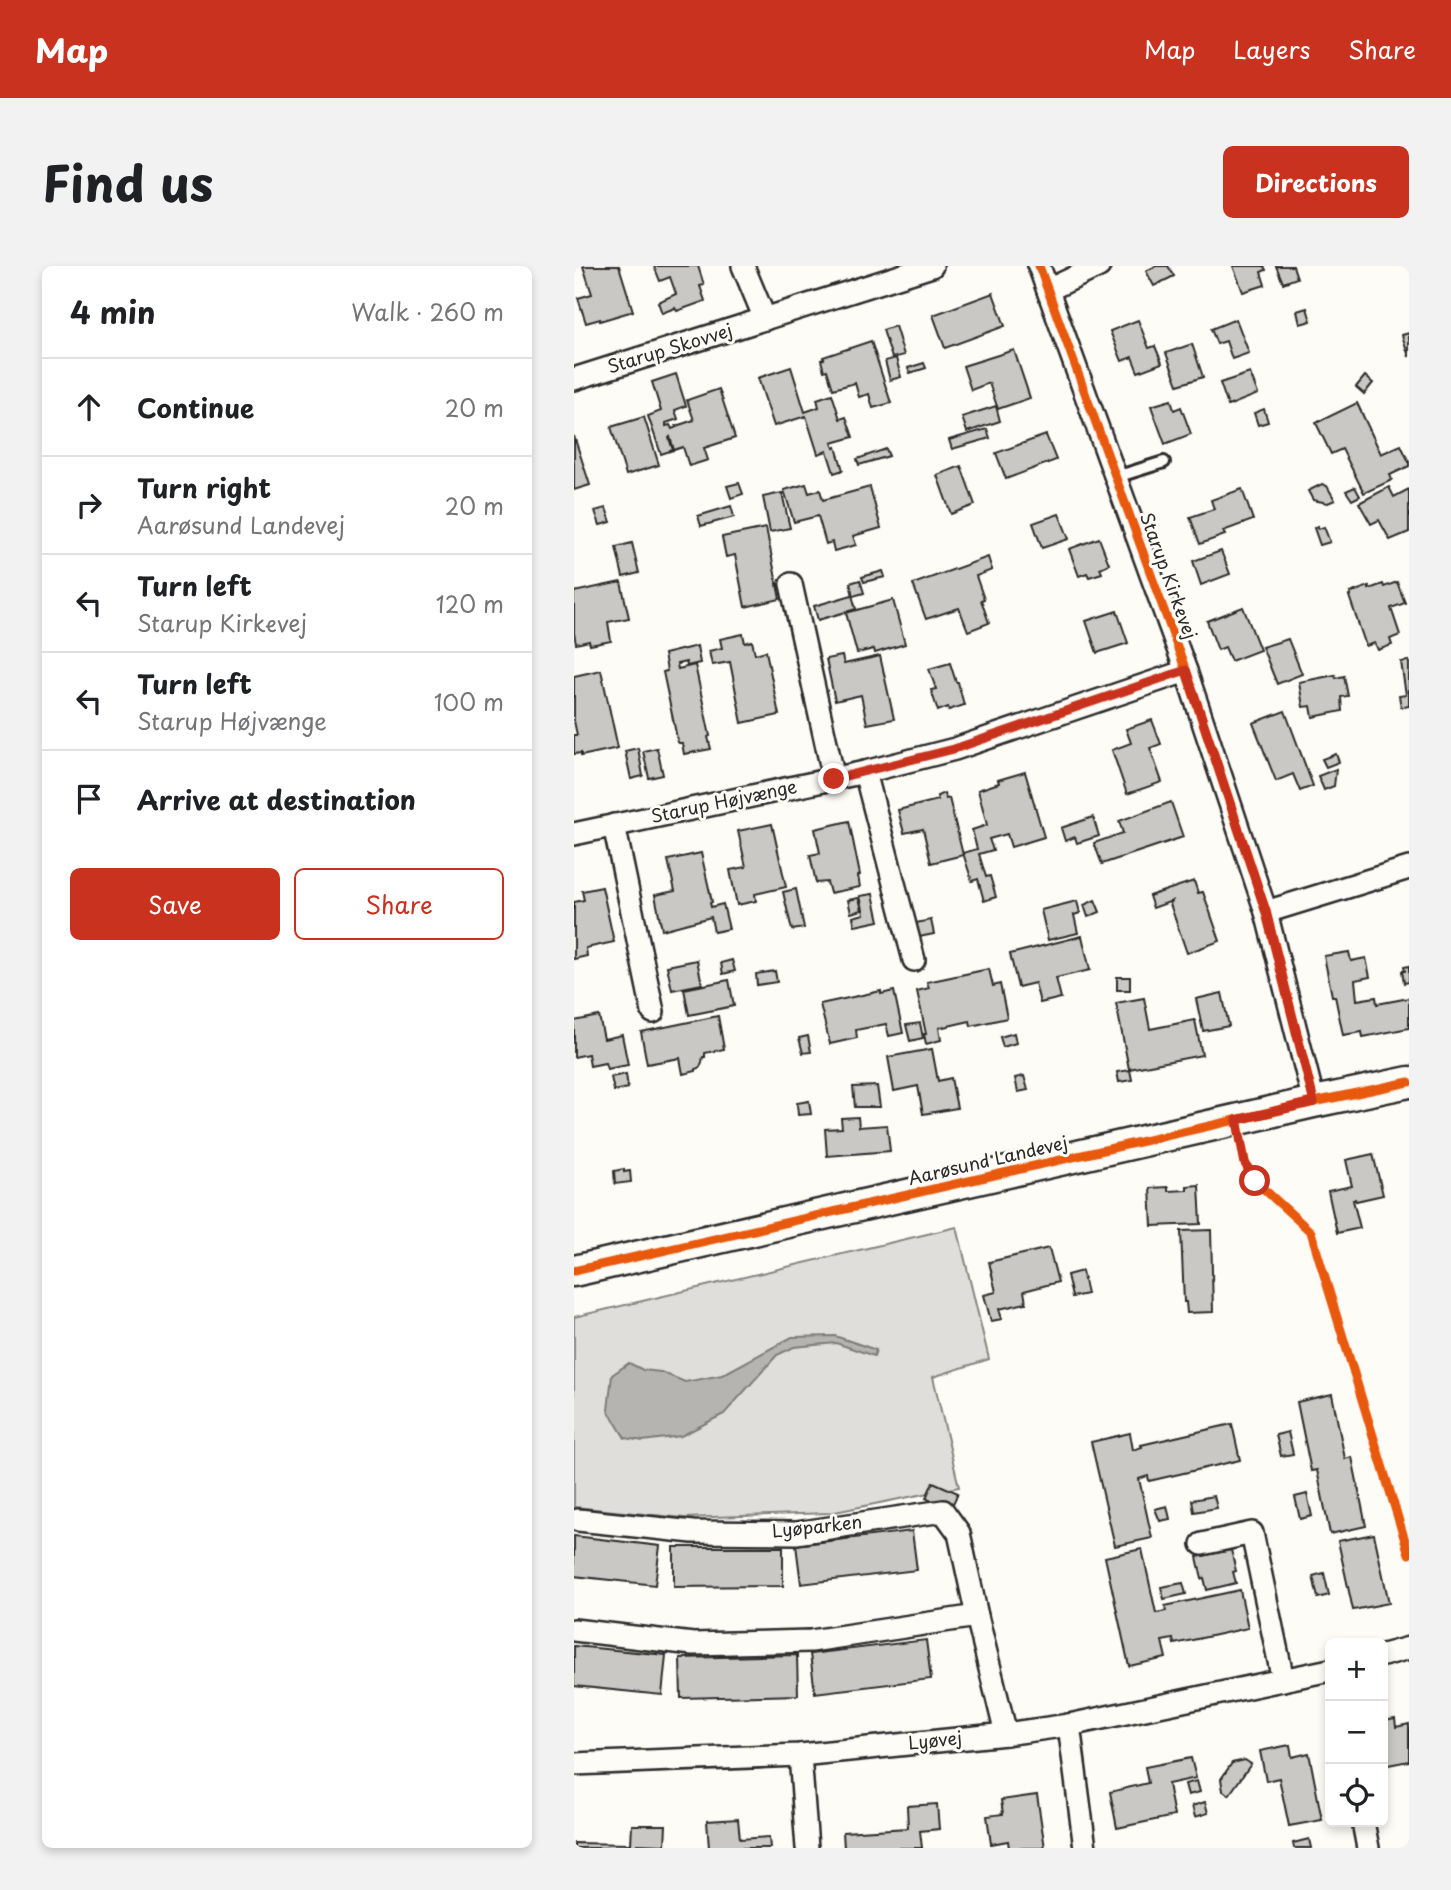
<!DOCTYPE html>
<html lang="en">
<head>
<meta charset="utf-8">
<style>
	body { margin:0; font-family:"Playpen Sans",sans-serif; background:#f2f2f2; color:#202124 }
	.controls { position:absolute; right:21px; bottom:21px; display:grid; overflow:hidden; border-radius:10px; box-shadow:0 4px 10px #0003 }
	.controls button { width:63px; height:63px; display:grid; place-items:center; padding:0; border:0; border-bottom:2px solid #e0e0e0; background:#fff; color:#202124; font:35px sans-serif }
	.stop { position:absolute; width:21px; height:21px; margin:-16px; border:5px solid #c8321e; border-radius:50%; background:#fff }
	.stop.end { background:#c8321e; border-color:#fff; box-shadow:0 2px 7px #0008 }
	.list { margin:0; padding:0; list-style:none }
	h2 { display:flex; justify-content:space-between; align-items:center; height:91px; margin:0; padding:0 28px; font-size:30px }
	h2 small { font-size:23px; font-weight:400; color:#757577 }
	.list li { display:grid; grid-template-columns:46px 1fr auto; gap:21px; align-items:center; box-sizing:border-box; height:98px; padding:0 28px; border-top:2px solid #e0e0e0 }
	.list b { display:block; font-size:26px; white-space:nowrap }
	.list p { margin:0; font-size:23px; white-space:nowrap; color:#757577 }
	.list em { font-size:23px; font-style:normal; color:#757577 }
	.actions { display:flex; gap:14px; padding:21px 28px }
	.actions a { flex:1; padding:16px 0; border:2px solid #c8321e; border-radius:10px; text-align:center; font-size:24px; color:#c8321e }
	.actions .main { background:#c8321e; color:#fff }
	.icon { flex:none; width:38px; height:38px; fill:none; stroke:currentColor; stroke-width:2; stroke-linecap:round; stroke-linejoin:round }
	.map { position:relative; flex:none; width:835px; height:1582px; overflow:hidden; border-radius:10px }
	header { display:flex; align-items:center; gap:42px; box-sizing:border-box; height:98px; padding:0 35px; background:#c8321e; color:#fff }
	header strong { font-size:33px }
	nav { display:flex; gap:38px; margin-inline-start:auto; font-size:24px }
	.intro { display:flex; align-items:center; justify-content:space-between; box-sizing:border-box; height:168px; padding:0 42px }
	h1 { margin:0; font-size:49px }
	.button { padding:18px 32px; border-radius:10px; background:#c8321e; color:#fff; font-size:24px; font-weight:700 }
	main { display:flex; gap:42px; padding:0 42px }
	aside { flex:1; background:#fff; border-radius:10px; box-shadow:0 4px 10px #0003 }
	.map>svg:first-child { display:block }
	.green { fill:#dfdeda; stroke:#858482; stroke-width:2 }
	.water { fill:#b5b4b1; stroke:#7e7d7b; stroke-width:2 }
	.building { fill:#c9c8c4; stroke:#2b2b2b; stroke-width:2 }
	.lines { fill:none; stroke-linecap:round; stroke-linejoin:round }
	.lane-casing { stroke:#2b2b2b; stroke-width:16 }
	.street-casing { stroke:#2b2b2b; stroke-width:26 }
	.secondary-casing { stroke:#2b2b2b; stroke-width:35 }
	.lane { stroke:#fdfcf7; stroke-width:10 }
	.street { stroke:#fdfcf7; stroke-width:21 }
	.secondary { stroke:#fdfcf7; stroke-width:30 }
	.cycleway-casing { stroke:#fdfcf7; stroke-width:13 }
	.cycleway { stroke:#e8590c; stroke-width:9 }
	.route { stroke:#c8321e; stroke-width:9 }
	.labels { text-anchor:middle; stroke-width:6; stroke-linejoin:round; paint-order:stroke }
	.street-label { font-size:18px; fill:#2b2b2b; stroke:#fdfcf7 }
</style>
</head>
<body>
<header>
<strong>Map</strong>
<nav><a>Map</a><a>Layers</a><a>Share</a></nav>
</header>
<div class="intro"><h1>Find us</h1><a class="button">Directions</a></div>
<main>
<aside>
<h2>4 min<small>Walk · 260 m</small></h2>
<ul class="list">
<li><svg class="icon" aria-label="ahead" viewBox="0 0 24 24"><path d="M12 20V5M6 11l6-6 6 6"/></svg><div><b>Continue</b></div><em>20 m</em></li>
<li><svg class="icon" aria-label="right" viewBox="0 0 24 24"><path d="M7 20v-9h11M14 6l5 5-5 5"/></svg><div><b>Turn right</b><p>Aarøsund Landevej</p></div><em>20 m</em></li>
<li><svg class="icon" aria-label="left" viewBox="0 0 24 24"><path d="M17 20v-9H6M10 6l-5 5 5 5"/></svg><div><b>Turn left</b><p>Starup Kirkevej</p></div><em>120 m</em></li>
<li><svg class="icon" aria-label="left" viewBox="0 0 24 24"><path d="M17 20v-9H6M10 6l-5 5 5 5"/></svg><div><b>Turn left</b><p>Starup Højvænge</p></div><em>100 m</em></li>
<li><svg class="icon" aria-label="arrive" viewBox="0 0 24 24"><path d="M6 21V4h12l-3 4 3 4H6"/></svg><div><b>Arrive at destination</b></div></li>
</ul>
<div class="actions"><a class="main">Save</a><a>Share</a></div>
</aside>
<div class="map">
<svg width="835" height="1582" viewBox="0 0 835 1582">
	<rect width="100%" height="100%" fill="#fdfcf7"/>
	<filter id="ink" filterUnits="userSpaceOnUse"><feTurbulence type="fractalNoise" baseFrequency=".0143" numOctaves="2"/><feDisplacementMap in="SourceGraphic" scale="14" xChannelSelector="R" yChannelSelector="G"/><feConvolveMatrix kernelMatrix="1 2 1 2 8 2 1 2 1" color-interpolation-filters="sRGB"/></filter>
	<g filter="url(#ink)">
		<polygon class="green" points="383,961 415,1093 359,1111 385,1221 256,1247 110,1252 0,1241 0,1051"/>
		<polygon class="water" points="261,1070 302,1084 300,1090 262,1077 220,1081 203,1089 150,1148 107,1170 69,1175 51,1172 34,1144 38,1109 55,1097 69,1104 87,1106 111,1116 148,1109 218,1071"/>
		<g class="building">
			<polygon points="9,0 45,0 59,45 26,55 26,53 12,57 4,32 18,28"/>
			<polygon points="80,0 124,0 130,19 126,20 131,35 103,45 101,42 88,47 84,36 102,28 96,11 86,15"/>
			<polygon points="582,0 594,0 600,10 580,20 572,5"/>
			<polygon points="659,0 690,0 692,4 687,6 691,19 669,26"/>
			<polygon points="702,0 719,0 723,12 709,17"/>
			<polygon points="419,27 431,60 371,82 359,49"/>
			<polygon points="733,42 737,55 726,58 723,45"/>
			<polygon points="662,53 675,87 658,93 652,75 643,78 637,63"/>
			<polygon points="564,54 575,82 581,80 588,97 564,106 558,91 548,95 536,65"/>
			<polygon points="321,60 330,89 318,92 309,64"/>
			<polygon points="835,67 835,91 828,69"/>
			<polygon points="297,75 317,137 299,142 295,128 285,131 281,117 259,123 253,104 250,105 247,94 250,93 249,91"/>
			<polygon points="618,78 629,111 604,119 592,87"/>
			<polygon points="440,84 456,132 424,143 415,117 397,124 389,100"/>
			<polygon points="322,92 327,111 316,114 311,95"/>
			<polygon points="350,97 352,102 336,107 334,102"/>
			<polygon points="217,101 231,146 245,141 243,133 258,128 266,153 272,151 279,171 258,177 260,182 262,181 269,204 260,207 253,185 244,188 232,150 200,160 184,112"/>
			<polygon points="676,107 684,128 654,140 646,117"/>
			<polygon points="102,108 112,140 101,144 104,153 92,157 92,160 96,159 98,163 103,161 102,160 120,154 113,134 145,123 161,172 130,182 134,194 115,200 109,181 100,184 96,171 95,172 99,184 87,188 74,150 87,145 78,116"/>
			<polygon points="791,110 799,117 790,128 782,121"/>
			<polygon points="597,134 600,144 607,141 617,168 591,178 577,140"/>
			<polygon points="783,137 807,188 827,179 835,196 835,200 816,209 818,214 790,227 768,183 757,188 742,157"/>
			<polygon points="422,140 426,155 393,166 388,151"/>
			<polygon points="690,143 694,156 684,159 680,147"/>
			<polygon points="70,151 85,199 52,209 37,161"/>
			<polygon points="413,163 416,172 378,183 375,174"/>
			<polygon points="472,169 482,194 432,213 422,187"/>
			<polygon points="0,170 16,219 0,224"/>
			<polygon points="312,183 315,190 285,199 283,193"/>
			<polygon points="387,200 401,239 377,248 363,209"/>
			<polygon points="165,217 169,228 157,232 153,220"/>
			<polygon points="232,218 235,227 246,224 249,234 296,221 307,262 279,270 282,279 260,285 258,276 252,278 244,250 220,256 210,224"/>
			<polygon points="748,218 753,220 761,234 754,237 739,234 734,225"/>
			<polygon points="781,221 786,230 778,234 772,225"/>
			<polygon points="815,221 820,231 835,223 835,266 816,274 805,254 797,258 785,237"/>
			<polygon points="668,223 679,254 649,265 651,269 626,278 616,251 640,243 637,234"/>
			<polygon points="208,227 216,262 196,266 189,231"/>
			<polygon points="157,240 160,251 127,260 124,250"/>
			<polygon points="32,242 37,256 26,259 21,245"/>
			<polygon points="485,248 495,273 468,282 459,257"/>
			<polygon points="744,260 744,263 750,261 756,276 746,279 740,262"/>
			<polygon points="192,262 206,333 171,341 161,289 152,291 148,271"/>
			<polygon points="525,272 535,298 526,302 528,307 515,311 513,307 505,310 495,283"/>
			<polygon points="58,277 65,307 49,311 42,281"/>
			<polygon points="647,285 656,308 627,319 619,295"/>
			<polygon points="414,291 418,304 402,310 410,333 407,334 415,357 394,365 385,342 352,353 339,318"/>
			<polygon points="309,305 311,311 290,316 288,311"/>
			<polygon points="286,314 290,327 279,330 276,317"/>
			<polygon points="47,316 55,352 34,356 37,375 16,379 15,375 2,378 0,367 0,326"/>
			<polygon points="823,316 831,337 817,342 826,369 816,373 818,379 804,384 801,377 792,380 775,330 777,329 776,327 795,320 795,323 809,318 810,321"/>
			<polygon points="278,329 282,343 244,354 240,340"/>
			<polygon points="319,334 331,378 301,387 300,383 283,387 272,347"/>
			<polygon points="669,341 686,384 657,395 651,381 644,384 633,355"/>
			<polygon points="543,345 554,377 523,387 512,355"/>
			<polygon points="169,368 171,377 178,375 181,388 192,385 205,449 168,457 156,396 138,399 135,385 148,382 146,373"/>
			<polygon points="714,373 728,408 703,418 688,381"/>
			<polygon points="123,380 126,397 113,400 112,396 103,398 104,403 121,399 136,470 134,471 137,483 110,488 108,477 104,477 89,406 93,405 90,388"/>
			<polygon points="268,390 270,398 306,390 320,453 293,458 287,429 261,435 252,393"/>
			<polygon points="835,395 835,440 827,441 825,430 832,429 827,396"/>
			<polygon points="376,397 382,416 384,416 390,439 375,444 374,441 364,445 357,424 362,423 355,403"/>
			<polygon points="27,404 44,482 7,490 7,487 0,488 0,469 3,469 0,455 0,410"/>
			<polygon points="761,409 762,412 770,410 774,430 767,431 768,445 739,451 737,440 729,441 725,416"/>
			<polygon points="711,445 739,520 726,525 719,508 702,515 679,457"/>
			<polygon points="578,454 587,478 576,482 588,516 553,528 538,484 557,477 552,463"/>
			<polygon points="64,482 69,510 57,513 51,485"/>
			<polygon points="83,482 89,509 75,512 69,485"/>
			<polygon points="762,488 765,496 752,501 748,493"/>
			<polygon points="762,503 760,520 750,524 744,510"/>
			<polygon points="451,506 470,571 437,581 433,568 415,573 419,584 405,588 412,611 416,610 422,631 410,635 404,613 398,615 389,587 403,583 398,564 413,559 404,524 425,517 424,514"/>
			<polygon points="370,527 372,533 375,532 389,589 357,597 349,563 330,567 324,544 364,534 363,530"/>
			<polygon points="597,536 609,571 528,598 520,577 549,567 545,555"/>
			<polygon points="519,551 525,570 503,577 501,571 491,575 487,562"/>
			<polygon points="275,555 286,609 284,610 286,621 256,627 253,616 242,617 236,589 246,587 241,563"/>
			<polygon points="198,558 212,621 181,628 182,635 163,639 156,604 172,601 164,565"/>
			<polygon points="127,587 138,636 136,637 137,641 149,638 155,663 140,666 137,651 88,664 81,629 101,625 94,594"/>
			<polygon points="620,615 624,627 629,626 646,675 613,687 596,638 598,635 579,642 575,630"/>
			<polygon points="28,621 40,676 12,682 13,690 0,693 0,636 10,634 8,625"/>
			<polygon points="222,623 230,662 218,664 209,626"/>
			<polygon points="299,628 305,655 281,660 279,651 290,648 286,630"/>
			<polygon points="285,632 288,644 277,647 274,634"/>
			<polygon points="521,634 526,646 514,651 510,639"/>
			<polygon points="503,635 506,647 500,649 504,667 474,674 467,644"/>
			<polygon points="357,654 360,668 345,671 342,657"/>
			<polygon points="508,670 516,704 482,712 487,732 466,737 461,717 444,721 436,688"/>
			<polygon points="775,686 777,695 792,692 796,711 781,714 783,734 802,731 803,738 835,732 835,762 789,771 788,766 769,769 761,730 758,730 750,690"/>
			<polygon points="123,694 128,718 98,724 93,700"/>
			<polygon points="158,694 161,705 149,708 147,697"/>
			<polygon points="835,700 835,716 830,717 828,705 831,705 830,701"/>
			<polygon points="415,703 419,720 426,718 433,752 397,760 396,755 365,762 367,774 352,778 350,768 352,768 343,725 355,722 353,716"/>
			<polygon points="201,705 203,716 183,719 182,708"/>
			<rect x="543" y="711" width="13" height="13"/>
			<polygon points="155,714 160,740 115,749 110,723"/>
			<polygon points="307,725 307,728 320,725 329,767 315,770 312,758 282,764 283,772 256,778 246,738"/>
			<polygon points="648,727 655,760 629,765 622,733"/>
			<polygon points="570,732 576,763 621,754 628,789 555,803 542,737"/>
			<polygon points="25,750 30,773 48,769 54,799 33,803 31,797 16,800 14,788 0,791 0,755"/>
			<polygon points="144,750 150,783 131,787 131,791 129,791 128,796 126,801 122,803 122,805 109,808 106,792 73,798 67,766"/>
			<polygon points="346,757 349,772 336,775 332,759"/>
			<polygon points="440,767 442,777 429,781 426,771"/>
			<polygon points="234,770 237,786 229,787 225,772"/>
			<polygon points="358,783 364,815 377,812 383,842 349,848 344,820 320,825 314,791"/>
			<polygon points="556,804 558,814 545,816 543,806"/>
			<polygon points="52,808 54,822 40,825 37,811"/>
			<polygon points="450,810 454,824 444,826 441,812"/>
			<polygon points="303,820 306,841 281,841 279,821"/>
			<polygon points="235,835 237,848 224,849 223,837"/>
			<polygon points="284,851 285,861 313,859 316,885 253,890 251,863 268,862 267,852"/>
			<polygon points="799,888 809,929 782,935 781,933 779,934 786,962 763,967 754,925 778,920 772,894"/>
			<polygon points="50,903 50,906 56,905 57,916 41,918 40,905"/>
			<polygon points="625,919 627,958 578,960 576,922 594,921 594,925 613,924 613,920"/>
			<polygon points="637,964 639,1046 613,1047 612,1036 610,1036 607,965"/>
			<polygon points="475,982 484,1016 450,1025 452,1037 425,1043 428,1053 417,1055 410,1029 422,1026 415,996"/>
			<polygon points="508,1005 513,1028 498,1031 493,1009"/>
			<polygon points="758,1128 771,1193 778,1191 792,1260 756,1268 743,1204 737,1205 723,1136"/>
			<polygon points="658,1158 666,1194 575,1215 574,1210 565,1213 578,1272 541,1280 517,1176 556,1167 559,1184 568,1181 567,1179"/>
			<polygon points="714,1166 719,1188 707,1190 702,1169"/>
			<polygon points="359,1216 384,1227 376,1244 352,1232"/>
			<polygon points="733,1228 738,1250 726,1253 721,1231"/>
			<polygon points="640,1230 643,1242 620,1246 618,1234"/>
			<polygon points="593,1240 596,1253 586,1255 581,1243"/>
			<polygon points="338,1265 343,1304 227,1318 222,1279"/>
			<polygon points="800,1268 815,1337 779,1344 764,1275"/>
			<polygon points="0,1270 86,1280 81,1319 0,1310"/>
			<polygon points="100,1281 209,1281 209,1320 100,1321"/>
			<polygon points="568,1283 582,1347 592,1345 591,1340 666,1324 674,1362 600,1378 599,1373 588,1375 592,1392 555,1400 531,1291"/>
			<polygon points="657,1284 662,1305 659,1306 662,1317 633,1324 630,1312 628,1313 623,1291"/>
			<polygon points="750,1307 755,1329 744,1332 739,1310"/>
			<polygon points="609,1317 612,1328 590,1333 587,1321"/>
			<polygon points="352,1374 357,1413 241,1427 236,1388"/>
			<polygon points="0,1380 92,1389 88,1429 0,1420"/>
			<polygon points="223,1389 224,1429 107,1432 106,1392"/>
			<polygon points="821,1453 822,1461 835,1458 835,1495 809,1500 809,1455"/>
			<polygon points="716,1479 718,1491 735,1487 748,1554 715,1560 705,1512 692,1515 686,1485"/>
			<polygon points="617,1492 622,1512 594,1518 600,1550 543,1562 536,1526 574,1517 571,1501"/>
			<polygon points="671,1494 677,1498 655,1529 649,1525 647,1513 658,1497"/>
			<polygon points="623,1515 626,1526 614,1529 611,1518"/>
			<polygon points="463,1529 471,1582 435,1582 434,1575 417,1578 413,1550 429,1548 427,1534"/>
			<polygon points="631,1536 634,1547 621,1551 618,1540"/>
			<polygon points="363,1538 365,1563 346,1565 348,1582 270,1582 269,1566 334,1562 333,1540"/>
			<polygon points="164,1553 166,1573 195,1571 196,1582 135,1582 133,1555"/>
			<polygon points="58,1559 92,1559 91,1579 63,1578 63,1582 0,1582 0,1577 57,1578"/>
			<polygon points="735,1573 737,1582 720,1582 719,1577"/>
		</g>
		<g class="lines">
			<defs>
				<polyline id="lane" points="542,211 590,196"/>
				<g id="street">
					<polyline points="169,0 191,53"/>
					<polyline points="465,0 612,405 692,646 740,836"/>
					<polyline points="474,24 525,0"/>
					<polyline points="0,113 358,0"/>
					<polyline points="217,318 260,513"/>
					<polyline points="291,506 340,694"/>
					<polyline points="40,559 79,746"/>
					<polyline points="0,568 291,506 381,483 612,405"/>
					<polyline points="692,646 835,602"/>
					<polyline points="4,1254 119,1266 222,1267 369,1245 385,1267 403,1350 432,1468"/>
					<polyline points="628,1278 678,1267 709,1414"/>
					<polyline points="0,1364 119,1378 237,1375 403,1350"/>
					<polyline points="809,1389 835,1382"/>
					<polyline points="495,1459 511,1582"/>
					<polyline points="226,1489 233,1582"/>
					<polyline points="0,1498 226,1489 432,1468 495,1459 756,1404"/>
					<polyline points="789,1556 794,1582"/>
				</g>
				<polyline id="secondary" points="0,1005 740,836 835,816"/>
			</defs>
			<use href="#lane" class="lane-casing"/>
			<use href="#street" class="street-casing"/>
			<use href="#secondary" class="secondary-casing"/>
			<use href="#lane" class="lane"/>
			<use href="#street" class="street"/>
			<use href="#secondary" class="secondary"/>
			<defs>
				<g id="cycleway">
					<polyline points="465,0 612,405 692,646 740,836"/>
					<polyline points="663,854 671,897 681,915 737,966 835,1288"/>
					<polyline points="0,1005 740,836 835,816"/>
				</g>
			</defs>
			<use href="#cycleway" class="cycleway-casing"/>
			<use href="#cycleway" class="cycleway"/>
		</g>
	</g>
	<g class="lines" filter="url(#ink)">
		<polyline class="route" points="260,513 380,483 612,404 692,646 740,836 663,854 671,897 681,915"/>
	</g>
	<g class="labels">
		<g class="street-label">
			<text transform="translate(96 83) rotate(-17)" y="6">Starup Skovvej</text>
			<text transform="translate(594 310) rotate(70)" y="6">Starup Kirkevej</text>
			<text transform="translate(150 536) rotate(-12)" y="6">Starup Højvænge</text>
			<text transform="translate(414 895) rotate(-13)" y="6">Aarøsund Landevej</text>
			<text transform="translate(243 1261) rotate(-6)" y="6">Lyøparken</text>
			<text transform="translate(361 1475) rotate(-6)" y="6">Lyøvej</text>
		</g>
	</g>
</svg>
<div class="controls">
<button>+</button>
<button>−</button>
<button><svg class="icon" aria-label="locate" viewBox="0 0 24 24"><circle cx="12" cy="12" r="6"/><path d="M12 2v4M12 18v4M2 12h4M18 12h4"/></svg></button>
</div>
<div class="stop" style="left:681px;top:915px"></div>
<div class="stop end" style="left:260px;top:513px"></div>
</div>
</main>
</body>
</html>
